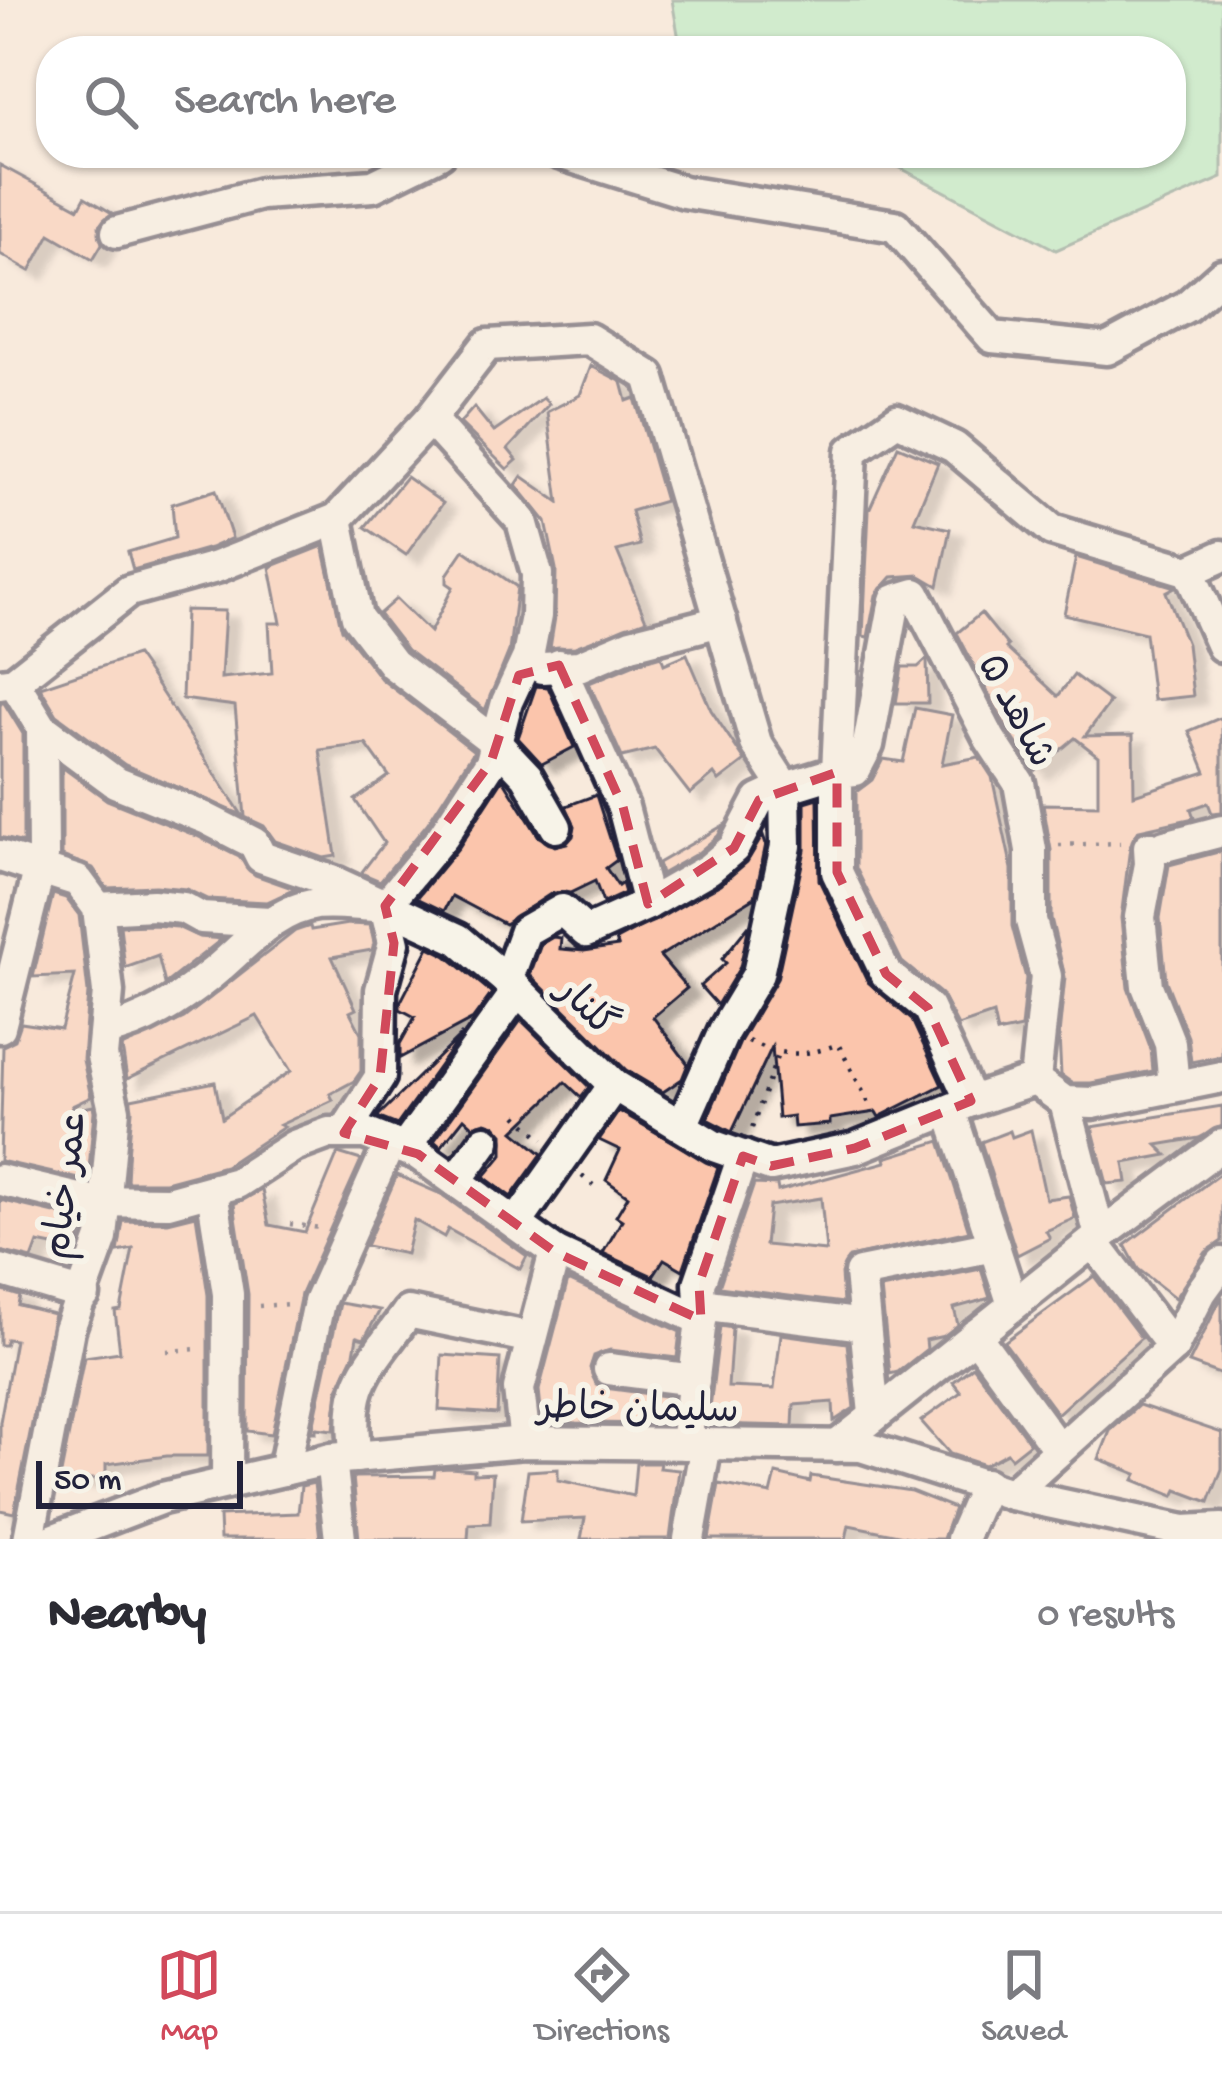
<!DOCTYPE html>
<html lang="en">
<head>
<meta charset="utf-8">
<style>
	body { margin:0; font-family:"Gochi Hand","Playpen Sans Arabic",sans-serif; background:#f7f7f7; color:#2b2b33 }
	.scale { position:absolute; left:36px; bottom:30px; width:207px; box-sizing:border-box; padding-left:12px; border:6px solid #22223b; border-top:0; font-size:33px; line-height:42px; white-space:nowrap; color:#22223b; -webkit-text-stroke:9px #f7f3e8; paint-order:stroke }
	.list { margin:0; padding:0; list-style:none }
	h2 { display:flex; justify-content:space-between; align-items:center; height:156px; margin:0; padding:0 48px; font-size:51px }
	h2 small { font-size:39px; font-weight:400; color:#7c7c81 }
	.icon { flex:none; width:66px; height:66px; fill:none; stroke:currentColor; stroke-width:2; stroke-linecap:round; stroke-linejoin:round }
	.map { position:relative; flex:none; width:1222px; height:1539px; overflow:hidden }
	.search { position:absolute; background:#fff; box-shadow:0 3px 9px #0004; left:36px; right:36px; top:36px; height:132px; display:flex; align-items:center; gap:30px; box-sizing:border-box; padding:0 42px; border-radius:48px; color:#7c7c81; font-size:45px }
	.sheet { height:372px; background:#fff }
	nav { display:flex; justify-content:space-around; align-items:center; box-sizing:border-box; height:168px; border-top:3px solid #e1e1e2; background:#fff; font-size:33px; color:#7c7c81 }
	nav a { display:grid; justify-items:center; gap:6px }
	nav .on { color:#d1495b }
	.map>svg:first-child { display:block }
	.green { fill:#a3edbb; stroke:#62887b; stroke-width:3 }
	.building { fill:#fbc5ac; stroke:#22223b; stroke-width:3; fill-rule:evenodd; filter:url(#shadow) }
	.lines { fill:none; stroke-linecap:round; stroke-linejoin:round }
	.street-casing { stroke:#22223b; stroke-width:39 }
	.path { stroke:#22223b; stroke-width:4.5; stroke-dasharray:3 9; stroke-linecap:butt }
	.street { stroke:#f7f3e8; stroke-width:30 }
	.marked { fill:none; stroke:#d1495b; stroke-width:9; stroke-dasharray:24 15; stroke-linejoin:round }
	.labels { text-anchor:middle; stroke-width:12; stroke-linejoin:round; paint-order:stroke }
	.street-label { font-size:39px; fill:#22223b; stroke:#f7f3e8 }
</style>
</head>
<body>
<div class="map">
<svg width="1222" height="1539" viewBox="0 0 1222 1539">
	<defs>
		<filter id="shadow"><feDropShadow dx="13" dy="8" stdDeviation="3" flood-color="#0004"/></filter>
	</defs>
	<rect width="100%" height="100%" fill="#f8eadc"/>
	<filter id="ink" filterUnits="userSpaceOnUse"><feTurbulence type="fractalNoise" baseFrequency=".00833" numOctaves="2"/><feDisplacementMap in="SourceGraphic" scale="24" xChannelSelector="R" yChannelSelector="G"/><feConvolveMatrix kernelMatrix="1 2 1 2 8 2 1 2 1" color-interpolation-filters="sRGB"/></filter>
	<g filter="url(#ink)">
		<polygon class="green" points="672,0 1222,0 1222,178 1056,250 872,153 1171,153 1171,51 681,51"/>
		<g class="building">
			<polygon points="0,165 79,208 85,197 112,213 99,226 102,244 93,259 50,234 30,271 0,254"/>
			<polygon points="591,366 622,382 627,401 635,398 665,501 631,511 640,545 617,551 646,620 575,647 550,648 555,617 556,569 546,522 516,485 522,476 559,502 547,412 580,395"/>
			<polygon points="543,398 549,404 508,449 517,460 507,469 460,423 474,407 494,432"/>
			<polygon points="898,446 938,463 914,521 950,529 938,586 919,575 892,577 876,595 868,637 863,636 869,510"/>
			<polygon points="406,477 443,503 406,555 365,527"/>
			<polygon points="216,490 232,538 210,548 133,570 128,552 175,538 172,504"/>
			<polygon points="323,546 342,629 381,679 474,751 427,824 380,881 361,873 384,843 355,800 389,776 366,744 320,750 336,856 324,858 275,841 264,826 245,817 235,706 182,699 185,610 225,611 221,678 272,673 269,623 281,623 270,567"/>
			<polygon points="464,550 517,587 509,651 485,710 407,650 379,614 396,599 430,632 453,587 447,583 447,575"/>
			<polygon points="1076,557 1175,587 1166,592 1187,644 1193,696 1153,700 1145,633 1064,614"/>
			<polygon points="981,613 1008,646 1006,648 1058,696 1074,675 1110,702 1085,736 1133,735 1134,795 1206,772 1189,731 1222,717 1222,812 1212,813 1208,803 1191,809 1194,818 1139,830 1130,847 1121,918 1128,988 1151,1049 1153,1071 1091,1083 1072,1083 1061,1075 1059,1035 1065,977 1051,918 1051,850 1043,804 1098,805 1098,756 1075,738 1035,771 1007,729 957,633"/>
			<polygon points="687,654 711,710 745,761 719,781 714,774 690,794 655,749 622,757 589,683 637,663 661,656 664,664"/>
			<polygon points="136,655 152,678 242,815 125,765 57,715 40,687"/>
			<polygon points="927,659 928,703 896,703 902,667 918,667"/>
			<polygon points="536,686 548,687 574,747 542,764 518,738"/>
			<polygon points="0,703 4,703 23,734 23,843 0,837"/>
			<polygon points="915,708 952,715 942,764 979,757 992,777 1012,869 1012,926 1026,978 1021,1028 997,1033 993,1014 958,1026 941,994 902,962 856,868 856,792 872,780 883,759 903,762"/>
			<polygon points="62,767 107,800 197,836 239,857 255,875 295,889 267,902 207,899 186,889 155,886 107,888 93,868 62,856"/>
			<polygon points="503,779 539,837 555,846 567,843 573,836 575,826 566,806 596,795 617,860 606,868 618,886 622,883 625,893 603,903 595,881 570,893 552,893 505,924 452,896 444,911 417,898 459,847"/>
			<polygon points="818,798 819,880 868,982 912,1020 942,1085 879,1117 876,1112 830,1119 830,1124 794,1127 793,1116 778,1118 772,1047 732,1132 707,1119 741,1040 777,979 805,850 805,802"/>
			<polygon points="724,825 718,836 698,853 661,874 658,863"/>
			<polygon points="763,835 766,844 755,897 660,956 687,988 653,1017 688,1064 682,1079 663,1092 626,1070 530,975 541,944 553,937 561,938 560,949 584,951 618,946 616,940 721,884 747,862"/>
			<polygon points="1222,851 1222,1056 1191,1062 1188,1037 1166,981 1160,918 1169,865"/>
			<polygon points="53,894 66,898 79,915 88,992 83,1060 91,1097 72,1106 74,1110 93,1106 94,1111 88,1181 0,1161 3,1046 15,1040 21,1023 61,1029 75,975 33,977"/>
			<polygon points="348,924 370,925 374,943 372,950 332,957 356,1009 350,1012 361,1033 361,1071 354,1081 330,1094 333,1100 280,1125 284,1127 225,1166 165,1182 127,1182 131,1099 215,1082 222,1118 291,1071 257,1016 127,1079 122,1047 184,1018 295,931 310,926 311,930"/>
			<polygon points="153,925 177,927 199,937 222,939 165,984 158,956 125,968 120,926"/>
			<polygon points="749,925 740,967 717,1005 700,986 726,963 722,959"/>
			<polygon points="429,947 447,956 492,993 473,1019 400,1058 400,1044 415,1017 400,1009 400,1003"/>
			<polygon points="521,1020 589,1087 581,1097 565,1082 514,1131 542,1154 511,1197 484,1177 503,1154 503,1134 495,1125 486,1122 473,1126 464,1118 441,1147 434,1141"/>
			<polygon points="462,1034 397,1125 377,1117 380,1114"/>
			<polygon points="1222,1106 1222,1126 1199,1138 1157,1145 1167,1155 1124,1163 1127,1182 1107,1184 1092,1127"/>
			<polygon points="619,1111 718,1168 683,1270 664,1259 653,1276 603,1253 622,1220 616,1216 628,1196 606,1180 620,1150 599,1140"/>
			<polygon points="1031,1130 1046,1199 1069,1196 1075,1218 1046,1231 1050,1238 1017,1255 981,1142 1010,1131 1012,1137"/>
			<path d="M940,1141l29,90 -120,26 -8,17 2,29 -124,-16 35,-103 23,1 1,6 108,-29 -1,-4zM821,1198l5,53 -61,-6 4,-39z"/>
			<polygon points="338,1153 361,1160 301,1294 272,1434 247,1431 248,1294 234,1204 262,1190 269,1225 305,1232"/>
			<polygon points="1222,1172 1222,1241 1206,1252 1175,1298 1138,1269 1125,1245"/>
			<polygon points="397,1175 441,1194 527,1256 520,1269 448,1229 444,1237 414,1220 406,1254 366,1246"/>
			<polygon points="0,1200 84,1220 77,1251 38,1243 32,1259 0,1251"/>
			<polygon points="196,1215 208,1295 208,1456 167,1456 106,1464 106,1479 60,1479 84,1357 120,1352 115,1311 121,1310 133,1249 118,1252 123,1221 168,1222"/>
			<polygon points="981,1269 990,1298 954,1308 958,1325 944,1336 926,1340 927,1349 898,1372 890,1374 881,1289"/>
			<polygon points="1094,1276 1141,1338 1057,1414 1004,1342"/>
			<polygon points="568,1280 680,1332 677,1358 610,1350 594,1356 590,1368 596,1384 605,1388 672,1397 668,1424 576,1423 542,1419 539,1390"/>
			<polygon points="0,1290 20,1296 18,1305 54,1314 14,1513 0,1510 0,1422 15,1340 7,1339 5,1345 0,1345"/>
			<polygon points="1222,1296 1222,1375 1189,1363"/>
			<polygon points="340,1303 380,1310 364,1339 357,1337 354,1354 338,1389 334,1430 316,1428 316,1432 312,1432"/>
			<polygon points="720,1326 732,1328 728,1387 774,1389 781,1334 847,1343 854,1408 834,1421 833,1402 794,1405 793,1426 708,1424"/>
			<polygon points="442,1355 500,1359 497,1414 439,1410"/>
			<polygon points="973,1366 1030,1443 1011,1458 1007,1453 984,1465 950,1454 921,1421 961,1392 953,1382"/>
			<polygon points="1139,1405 1222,1433 1222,1469 1209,1502 1177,1490 1174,1496 1134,1480 1137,1474 1099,1459 1110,1431"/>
			<polygon points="636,1463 660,1463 659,1468 679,1470 670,1539 581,1539 585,1518 521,1521 528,1471 558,1469 558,1480 633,1496"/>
			<polygon points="450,1468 474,1470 474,1474 493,1473 490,1523 469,1524 468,1539 359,1539 353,1477 434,1476 435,1469"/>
			<polygon points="776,1474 810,1482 811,1476 911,1491 954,1508 943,1539 918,1539 849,1525 846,1539 709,1539 719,1484 771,1494"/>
			<polygon points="314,1483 320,1539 220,1539 219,1516 298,1513 301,1486"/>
		</g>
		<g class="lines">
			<defs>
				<g id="street">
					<polyline points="559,153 684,192 895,226 992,337 1107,349 1187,306 1222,275"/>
					<polyline points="117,232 261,194 373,186 440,153"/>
					<polyline points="337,519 357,617 393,664 495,742 527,776 556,827"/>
					<polyline points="1189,571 1222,646"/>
					<polyline points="559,665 623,807 648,904"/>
					<polyline points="542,668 579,666 631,644 721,621"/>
					<polyline points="14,682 42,728 115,782 205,818 254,843 261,857 337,883 458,939 518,990 614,1085 714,1146 771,1166 855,1148 971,1101 1035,1080 1065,1102 1093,1103 1222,1077"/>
					<polyline points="0,684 14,682 129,591 216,567 337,519 430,419 487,345 589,339 649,376 756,743 785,788 837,772 852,451 897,420 954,447 1052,530 1189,571 1222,556"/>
					<polyline points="1165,846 1222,831"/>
					<polyline points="1149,847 1150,864 1140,917 1147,986 1170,1044 1174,1086"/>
					<polyline points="0,856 78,881 98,908 108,992 102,1056 114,1110 102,1238 69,1329 29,1539"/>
					<polyline points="385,906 443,836 491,762 507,702 528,657 536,616 537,574 522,521 430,419"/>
					<polyline points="98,908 153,905 183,908 201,918 270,922"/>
					<polyline points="507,981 525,931 562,910 586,932 648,904 709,869 734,848 759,800 785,788 786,846 758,974 724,1031 682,1126"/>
					<polyline points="0,1027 43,855 42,728"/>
					<path d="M105,1031c40,-8 73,-30 105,-56 33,-26 62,-65 107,-71 18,-2 38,1 56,2"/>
					<polyline points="971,1101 928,1008 886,974 837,872 837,772 855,770 868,745 895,600 915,594 990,739 1019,783 1031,850 1031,921 1046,976 1035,1080"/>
					<polyline points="1065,1102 1100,1236"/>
					<polyline points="950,1110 1013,1305"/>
					<polyline points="344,1133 380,1077 381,990 394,943 385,906"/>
					<polyline points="404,1149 518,990"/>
					<polyline points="0,1180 88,1201 168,1202 237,1183 294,1146 329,1133 365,1133 418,1154 555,1252 701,1320"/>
					<polyline points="456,1181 485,1141"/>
					<polyline points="212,1191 228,1294 227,1483"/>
					<polyline points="516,1224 614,1085"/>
					<polyline points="1094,1243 1173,1347"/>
					<polyline points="0,1270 84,1295"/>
					<polyline points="700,1304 864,1325"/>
					<polyline points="975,1335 1059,1450"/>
					<polyline points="609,1369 694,1380"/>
					<polyline points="874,1414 860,1273 994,1246"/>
					<polyline points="525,1442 519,1389 555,1252"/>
					<polyline points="686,1444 701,1320 699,1284 743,1156"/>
					<polyline points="837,1446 1100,1236 1222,1145"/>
					<path d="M356,1457c-11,-76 11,-86 52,-145l124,26"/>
					<polyline points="331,1459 340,1539"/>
					<polyline points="284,1470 319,1302 390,1143"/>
					<polyline points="1011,1494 1173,1347 1201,1292 1222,1263"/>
					<polyline points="55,1539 162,1498 331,1459 525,1442 861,1446 1011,1494 1184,1531 1222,1529"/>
					<polyline points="689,1539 706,1444"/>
					<polyline points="962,1539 986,1484"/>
				</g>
			</defs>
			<use href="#street" class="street-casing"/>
			<g class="path">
				<polyline points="1059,845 1120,843"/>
				<path d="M748,1041c33,15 56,17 90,3l34,65"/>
				<polyline points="517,1115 543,1140"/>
				<polyline points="752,1128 778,1054"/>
				<polyline points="582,1176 593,1185"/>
				<polyline points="290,1224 320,1228"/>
				<polyline points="259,1306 289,1304"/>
				<polyline points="167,1351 199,1349"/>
			</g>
			<use href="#street" class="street"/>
		</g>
	</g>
	<path d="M0 0H1222V1539H0ZM559,665l64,142 25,97 86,-56 25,-48 78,-28v100l49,102 42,34 43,93 -116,47 -84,18 -28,-10 -44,128 2,36 -146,-68 -137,-98 -74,-21 36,-56 14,-134 -9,-37 106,-144 28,-87z" fill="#f8eadc" fill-opacity=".55" fill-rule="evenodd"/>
	<path class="marked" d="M559,665l64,142 25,97 86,-56 25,-48 78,-28v100l49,102 42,34 43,93 -116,47 -84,18 -28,-10 -44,128 2,36 -146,-68 -137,-98 -74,-21 36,-56 14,-134 -9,-37 106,-144 28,-87z"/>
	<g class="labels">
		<g class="street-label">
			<text transform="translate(1019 709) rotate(62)" y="14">شاهد ۵</text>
			<text transform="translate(589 1005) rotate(45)" y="14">گلنار</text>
			<text transform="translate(62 1185) rotate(-83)" y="14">عمر خیام</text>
			<text transform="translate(638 1405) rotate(1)" y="14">سلیمان خاطر</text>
		</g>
	</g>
</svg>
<div class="scale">50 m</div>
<div class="search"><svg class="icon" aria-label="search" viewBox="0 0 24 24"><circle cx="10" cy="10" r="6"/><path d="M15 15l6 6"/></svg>Search here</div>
</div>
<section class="sheet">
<h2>Nearby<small>0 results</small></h2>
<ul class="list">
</ul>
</section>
<nav>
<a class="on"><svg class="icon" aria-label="map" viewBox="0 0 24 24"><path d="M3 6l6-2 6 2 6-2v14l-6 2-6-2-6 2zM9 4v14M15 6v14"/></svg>Map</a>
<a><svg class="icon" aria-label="directions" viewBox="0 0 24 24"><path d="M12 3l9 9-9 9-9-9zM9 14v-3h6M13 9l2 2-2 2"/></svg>Directions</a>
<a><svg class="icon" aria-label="saved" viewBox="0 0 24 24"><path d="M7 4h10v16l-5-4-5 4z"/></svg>Saved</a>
</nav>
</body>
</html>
